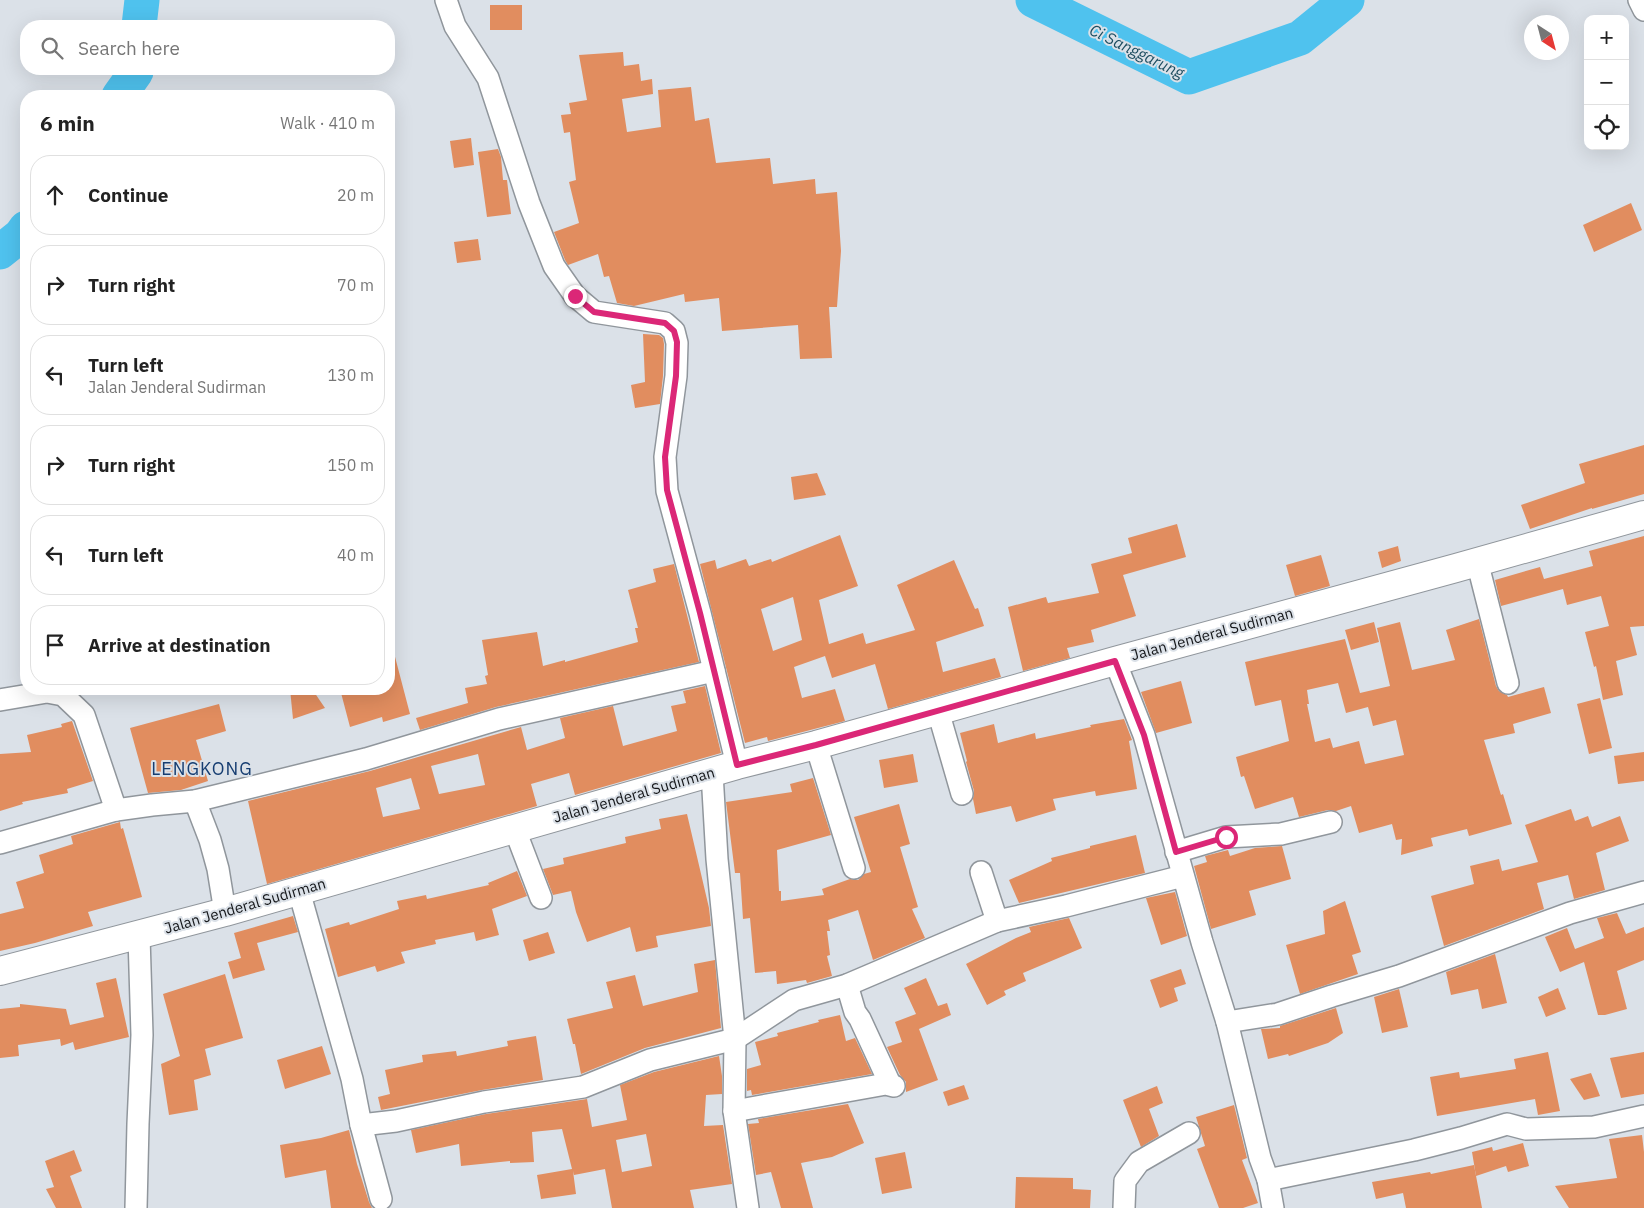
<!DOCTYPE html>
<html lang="en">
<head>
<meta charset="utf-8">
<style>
	body { margin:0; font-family:"IBM Plex Sans",sans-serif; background:#f6f6f6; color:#222 }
	.controls { position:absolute; right:15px; top:15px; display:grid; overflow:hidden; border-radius:10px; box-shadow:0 5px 20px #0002 }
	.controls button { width:45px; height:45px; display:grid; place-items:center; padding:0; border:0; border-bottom:1px solid #e0e0e0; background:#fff; color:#222; font:25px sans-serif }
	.compass { position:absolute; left:1524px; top:15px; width:45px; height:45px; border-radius:50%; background:#fff; box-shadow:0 5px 20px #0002; rotate:144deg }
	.stop { position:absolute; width:15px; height:15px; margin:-11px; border:4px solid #db2777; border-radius:50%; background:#fff }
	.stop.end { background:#db2777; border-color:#fff; box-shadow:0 1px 5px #0008 }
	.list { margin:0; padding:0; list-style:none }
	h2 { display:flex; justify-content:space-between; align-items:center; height:65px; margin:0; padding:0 20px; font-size:21px }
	h2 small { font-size:16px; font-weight:400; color:#767676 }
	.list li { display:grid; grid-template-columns:32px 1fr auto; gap:15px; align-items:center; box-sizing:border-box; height:80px; margin:0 10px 10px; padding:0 10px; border:1px solid #e0e0e0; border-radius:20px }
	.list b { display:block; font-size:19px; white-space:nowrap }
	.list p { margin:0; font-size:16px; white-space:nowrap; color:#767676 }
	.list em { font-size:16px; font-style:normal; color:#767676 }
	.icon { flex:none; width:28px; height:28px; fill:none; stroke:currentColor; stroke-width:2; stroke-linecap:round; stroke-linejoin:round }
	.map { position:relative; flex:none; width:1644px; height:1208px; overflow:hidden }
	.search { position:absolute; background:#fff; box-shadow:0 5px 20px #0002; left:20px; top:20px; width:375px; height:55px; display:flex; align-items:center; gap:12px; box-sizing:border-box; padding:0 18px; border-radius:20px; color:#767676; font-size:19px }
	.panel { position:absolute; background:#fff; box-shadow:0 5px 20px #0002; left:20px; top:90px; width:375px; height:605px; border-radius:20px }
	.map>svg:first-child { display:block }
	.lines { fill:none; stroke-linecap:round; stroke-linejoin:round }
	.river { stroke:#4fc2ee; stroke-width:35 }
	.building { fill:#e18d5f; fill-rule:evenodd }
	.minor-casing { stroke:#90969c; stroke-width:24 }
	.major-casing { stroke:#90969c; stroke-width:30 }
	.minor { stroke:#fff; stroke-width:21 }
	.major { stroke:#fff; stroke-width:28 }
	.route { stroke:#db2777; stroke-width:6 }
	.labels { text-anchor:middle; stroke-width:4; stroke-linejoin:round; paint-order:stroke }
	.street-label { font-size:15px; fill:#15171a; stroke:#dbe1e8 }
	.water-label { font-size:16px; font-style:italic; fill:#1d4d60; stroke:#dbe1e8 }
	.quarter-label { font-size:18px; letter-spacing:1px; fill:#163d71; stroke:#dbe1e8 }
</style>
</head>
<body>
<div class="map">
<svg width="1644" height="1208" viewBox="0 0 1644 1208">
	<rect width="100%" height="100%" fill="#dbe1e8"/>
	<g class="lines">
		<g class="river">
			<polyline points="1033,0 1189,77 1300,38 1347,0"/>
			<polyline points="139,26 142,0"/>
			<polyline points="119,96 136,72 136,69"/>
			<polyline points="0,252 21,235 26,228"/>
		</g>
	</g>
	<g class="building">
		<rect x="490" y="5" width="32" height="25"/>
		<polygon points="623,52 624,66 639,64 641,81 652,79 653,94 622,99 627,132 661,127 658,90 691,87 695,121 709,118 716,163 770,158 773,184 815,179 816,194 837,192 841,251 837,307 829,307 832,358 800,359 798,325 722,331 719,298 685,302 684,294 634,306 617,303 609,276 604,277 598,254 568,265 565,260 554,232 579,223 569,182 576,180 570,132 564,133 561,115 571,114 569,103 587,100 579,55"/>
		<polygon points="471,138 474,165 454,168 450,141"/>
		<polygon points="498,149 501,157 503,180 507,180 511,214 487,217 478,152"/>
		<polygon points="1631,203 1642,230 1594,252 1583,225"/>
		<polygon points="478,239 481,260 457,263 454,242"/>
		<polygon points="643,334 659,335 663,338 664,344 663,376 660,404 635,408 631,385 645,382"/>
		<polygon points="1644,445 1644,494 1592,509 1592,508 1530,529 1521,505 1585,483 1579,464"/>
		<polygon points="817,473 826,495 794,500 791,477"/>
		<polygon points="1177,524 1186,557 1123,575 1136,616 1091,630 1094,642 1067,648 1070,658 1023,671 1008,607 1046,597 1048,603 1099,593 1091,564 1132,553 1128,538"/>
		<path d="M840,535l18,51 -39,14 10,44 34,-11 3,11 49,-14 -18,-45 57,-25 21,49 3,-1 6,18 -48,16 7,30 52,-14 6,19 -113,32 -13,-45 -43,14 -7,-22 -31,11 8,31 33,-9 10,32 -77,20 -1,-4 -22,6 -45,-179 15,-4 2,9 29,-10 3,7 22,-7 1,3zM793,597l9,43 -29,11 -12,-42z"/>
		<polygon points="1644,536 1644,626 1630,627 1637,655 1616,661 1623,695 1603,700 1596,666 1594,667 1585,632 1609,626 1601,596 1567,605 1563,589 1501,606 1495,580 1540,567 1544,579 1593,566 1589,551"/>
		<polygon points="1398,546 1401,561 1382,568 1378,552"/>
		<polygon points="1321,555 1330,586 1295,596 1286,565"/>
		<polygon points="674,564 699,662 496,707 420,730 416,718 468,703 465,688 487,684 485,676 488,675 482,640 537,632 543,666 565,660 565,662 638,642 635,628 638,628 628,590 656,582 653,569"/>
		<path d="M1479,619l17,67 3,5 8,4 1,2 36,-10 7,26 -38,11 2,9 -31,7 17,55 2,-1 9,30 -43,12 -2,-7 -36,9 2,8 -32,9 1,-16 -6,1 -4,-16 -33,9 -8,-27 -15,5 -8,-1 -29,7 -6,-20 -38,12 -11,-33 -3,1 -5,-20 53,-16 -8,-41 -26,6 -10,-44 100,-23 15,54 30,-7 -13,-58 23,-6 12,48 43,-10 -9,-30zM1338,683l8,30 22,-6 5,19 23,-6 8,35 -39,9 -6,-23 -26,7 -3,-10 -15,4 -8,-38h2l-2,-14z"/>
		<polygon points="1374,622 1379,642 1351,650 1345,630"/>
		<polygon points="394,653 410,714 383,722 382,717 350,727 340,689 389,689 389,654"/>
		<polygon points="1181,681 1192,723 1156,733 1141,692"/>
		<path d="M705,686l16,67 -146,42 -6,-22 -38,11 6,22 -270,78 -19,-83 122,-30 151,-44 6,23 38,-12 -5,-20 53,-12 10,40 54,-15 -6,-25 15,-3 -3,-12zM478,754l7,31 -46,9 -8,-28zM411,778l9,31 -37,8 -7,-29z"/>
		<polygon points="290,689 312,689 325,708 293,719"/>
		<polygon points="1600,698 1612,748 1589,754 1577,704"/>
		<polygon points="219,704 226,731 196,740 208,781 181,790 148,793 130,728"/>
		<polygon points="1124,719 1132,740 1129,741 1137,789 1096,796 1095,791 1053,799 1056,810 1016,822 1011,806 976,814 973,799 974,791 966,762 967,761 960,733 994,724 998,743 1035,733 1036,739 1091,727 1090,725"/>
		<polygon points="72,721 93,781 67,789 68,793 22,802 23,804 0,811 0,754 31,752 27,735 62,727 61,724"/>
		<polygon points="1644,752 1644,781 1618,784 1614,756"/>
		<polygon points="913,754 918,782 884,788 879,760"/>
		<polygon points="813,778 831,835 777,850 779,891 781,891 781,901 824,895 822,889 850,879 858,880 864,874 871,872 854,817 899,804 910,844 900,847 918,907 912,909 925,938 873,960 858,910 828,920 830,931 827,931 830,955 827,956 832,976 807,983 806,980 777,984 776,971 755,973 750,918 743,919 740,873 735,873 726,802 792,792 790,784"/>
		<polygon points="1571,809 1575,821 1588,816 1592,827 1620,816 1629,841 1596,853 1605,890 1574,899 1568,875 1537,883 1544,909 1444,946 1431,896 1474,884 1470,866 1499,859 1502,871 1538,862 1525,825"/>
		<polygon points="687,814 709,908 711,926 656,936 658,947 636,952 630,927 587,942 576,912 571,891 553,895 543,869 564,864 563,858 626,843 625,837 661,829 659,819"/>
		<polygon points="120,822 121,829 123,828 142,897 88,912 93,926 35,943 0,951 0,914 24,908 16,882 44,873 39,855 73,844 71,836"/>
		<polygon points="1136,835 1145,873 1019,903 1009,880 1052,861 1051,858 1090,848 1090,846"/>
		<polygon points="1282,846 1291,879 1249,891 1256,915 1211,929 1194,866 1207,862 1205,856 1228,850 1230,856 1255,848"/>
		<polygon points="517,871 527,896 492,909 499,935 476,941 474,932 435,940 436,944 401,952 405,963 377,972 375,966 338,977 325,929 349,922 350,925 399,909 397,901 426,895 427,899 489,885 488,883"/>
		<polygon points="1175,892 1187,936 1161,945 1146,898"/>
		<polygon points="1345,901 1361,952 1352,955 1358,974 1300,994 1286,945 1325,934 1323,911"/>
		<polygon points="1617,913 1626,934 1644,927 1644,960 1617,971 1627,1009 1605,1015 1598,1015 1584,962 1560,972 1545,937 1567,928 1575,949 1604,938 1597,918"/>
		<polygon points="293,916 298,932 257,943 265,970 233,979 228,962 241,958 234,933"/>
		<polygon points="1069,918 1082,948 1023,973 1026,981 1004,991 1006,995 987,1005 966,964 1016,938 1031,932 1029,927"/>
		<polygon points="548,932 555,953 529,961 523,940"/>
		<polygon points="1495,954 1507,1003 1482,1009 1478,989 1451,995 1446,972"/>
		<polygon points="715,960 721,1028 645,1048 581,1074 575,1044 573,1044 567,1019 613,1008 606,982 635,975 643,1006 698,992 694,964"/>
		<polygon points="1181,969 1186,984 1174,988 1178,1001 1160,1008 1150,980"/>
		<polygon points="225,974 243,1038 205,1049 211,1075 194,1080 198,1110 169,1115 161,1064 180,1056 163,994"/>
		<polygon points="116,978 129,1037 75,1050 73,1042 61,1046 60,1039 18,1045 19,1056 0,1058 0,1009 20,1007 20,1004 66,1009 70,1025 104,1017 96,983"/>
		<polygon points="926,978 938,1006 947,1003 951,1015 919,1029 938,1080 906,1092 906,1082 900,1075 887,1047 902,1042 895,1022 916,1014 904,988"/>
		<polygon points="1558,988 1566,1009 1546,1017 1538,997"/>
		<polygon points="1399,989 1408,1027 1382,1033 1374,997"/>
		<polygon points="1336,1008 1343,1033 1328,1043 1289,1056 1288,1054 1268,1059 1261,1029 1280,1028 1280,1026"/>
		<polygon points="840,1015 846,1041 855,1038 872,1074 752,1095 751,1090 747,1091 747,1069 761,1065 755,1042 778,1036 777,1033 819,1022 818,1020"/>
		<polygon points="536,1036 543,1080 482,1090 381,1110 378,1097 390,1094 385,1070 423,1062 422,1055 456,1051 457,1056 508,1046 507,1041"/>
		<polygon points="322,1046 331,1074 285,1089 277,1060"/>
		<polygon points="1548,1052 1560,1111 1538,1115 1535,1099 1437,1116 1430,1077 1459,1072 1460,1078 1516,1069 1514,1059"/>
		<polygon points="1644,1052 1644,1094 1621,1098 1610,1058"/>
		<path d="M719,1056l3,20v18l-16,1 -2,31 19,-1 9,59 -42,6 4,18h-82l-7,-39 -31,6 -1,-4 3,23 -35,5 -4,-24 35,-6 -10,-40 -30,3 2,30 -24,1v-2l-49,5 -2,-22 -43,9 -5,-23 75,-16 101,-15 5,28 35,-7 -7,-35 34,-13zM646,1134l6,32 -30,6 -6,-32z"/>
		<polygon points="1591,1073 1600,1096 1584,1100 1570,1079"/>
		<polygon points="964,1085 969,1099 948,1106 943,1092"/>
		<polygon points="1157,1086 1163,1103 1149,1109 1159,1136 1141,1147 1123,1100"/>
		<polygon points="848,1104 864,1143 832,1157 801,1163 813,1208 781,1208 771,1172 756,1175 748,1124 759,1123 758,1119"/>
		<polygon points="1234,1105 1247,1158 1242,1160 1258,1203 1243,1208 1219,1208 1197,1149 1205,1146 1196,1117"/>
		<polygon points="349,1130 357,1164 369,1202 372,1208 331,1208 326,1170 285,1178 280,1145 321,1138"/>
		<polygon points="1642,1135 1644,1152 1644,1208 1569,1208 1555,1186 1617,1178 1609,1139"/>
		<polygon points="1523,1143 1529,1166 1508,1172 1506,1166 1476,1176 1472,1152 1492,1147 1493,1151"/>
		<polygon points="74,1150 82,1171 70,1176 82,1208 56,1208 46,1189 54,1187 45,1161"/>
		<polygon points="905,1152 912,1188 882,1194 875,1158"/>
		<polygon points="1474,1165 1482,1208 1406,1208 1403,1193 1376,1199 1372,1182 1430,1172 1431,1174"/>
		<polygon points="1016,1177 1073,1178 1073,1189 1091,1190 1090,1208 1015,1208"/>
	</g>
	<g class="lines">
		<defs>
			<g id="minor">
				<polyline points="446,0 455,26 488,78 529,203 554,266 575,296 594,312 665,323 674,331 677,343 676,376 665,457 667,491 700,613 737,765"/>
				<polyline points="1639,0 1644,10"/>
				<polyline points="1477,561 1508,683"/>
				<polyline points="1115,661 1144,735 1202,942 1227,1022 1260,1158 1268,1180 1273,1208"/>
				<polyline points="0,700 47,692 63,695 84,715 116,810"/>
				<polyline points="938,711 962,794"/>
				<polyline points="816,745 854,868"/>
				<polyline points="712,773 717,859 735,1039 734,1111 748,1208"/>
				<polyline points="195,801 210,840 218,869 225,912"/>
				<polyline points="515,830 541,898"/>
				<polyline points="0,843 116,810 152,805 195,801 366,759 499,719 714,671"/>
				<polyline points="1176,852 1226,837 1281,834 1331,822"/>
				<polyline points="981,872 997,921"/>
				<polyline points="299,891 352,1079 361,1125 396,1121 484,1102 583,1087 650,1060 735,1039 794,1000 847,985 997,921 1066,906 1183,876"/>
				<polyline points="847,985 855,1012 860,1019 890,1084"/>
				<polyline points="1227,1022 1278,1014 1332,996 1399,976 1570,913 1644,892"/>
				<polyline points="734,1111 886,1084 894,1086"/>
				<polyline points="361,1125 381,1199"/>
				<polyline points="1268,1180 1414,1150 1461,1138 1507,1124 1526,1129 1594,1127 1644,1116"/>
				<polyline points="136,1208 138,1124 142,1035 139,936"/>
				<polyline points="1124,1208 1125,1181 1139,1162 1189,1133"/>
			</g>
			<polyline id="major" points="0,971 225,912 737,765 816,745 1115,661 1456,568 1644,515"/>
		</defs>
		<use href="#minor" class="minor-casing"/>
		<use href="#major" class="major-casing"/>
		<use href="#minor" class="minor"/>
		<use href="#major" class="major"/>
	</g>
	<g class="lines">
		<polyline class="route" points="575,296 594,312 665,323 674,331 677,342 676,376 665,457 667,490 700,613 737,765 816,745 1115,661 1144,735 1176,852 1226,837"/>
	</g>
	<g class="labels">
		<g class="street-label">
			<text transform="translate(1212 634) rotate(-15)" y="5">Jalan Jenderal Sudirman</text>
			<text transform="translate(634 795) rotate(-16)" y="5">Jalan Jenderal Sudirman</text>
			<text transform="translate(245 906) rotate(-16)" y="5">Jalan Jenderal Sudirman</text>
		</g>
		<g class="water-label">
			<text transform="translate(1137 51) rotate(26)" y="6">Ci Sanggarung</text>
		</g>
		<g class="quarter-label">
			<text x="202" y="775">LENGKONG</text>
		</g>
	</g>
</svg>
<div class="controls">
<button>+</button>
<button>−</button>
<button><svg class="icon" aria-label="locate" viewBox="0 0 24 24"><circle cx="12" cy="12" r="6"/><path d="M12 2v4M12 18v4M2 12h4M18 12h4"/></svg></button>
</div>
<svg class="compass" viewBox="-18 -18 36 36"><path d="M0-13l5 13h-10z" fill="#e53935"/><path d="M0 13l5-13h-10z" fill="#767676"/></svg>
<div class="stop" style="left:1226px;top:837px"></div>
<div class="stop end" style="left:575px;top:296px"></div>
<div class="search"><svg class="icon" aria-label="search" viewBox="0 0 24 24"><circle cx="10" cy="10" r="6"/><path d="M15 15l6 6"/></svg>Search here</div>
<section class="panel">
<h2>6 min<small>Walk · 410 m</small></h2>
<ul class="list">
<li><svg class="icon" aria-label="ahead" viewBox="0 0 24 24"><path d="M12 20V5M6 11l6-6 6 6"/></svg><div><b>Continue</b></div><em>20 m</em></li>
<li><svg class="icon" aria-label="right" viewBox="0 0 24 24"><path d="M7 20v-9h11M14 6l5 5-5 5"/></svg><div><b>Turn right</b></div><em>70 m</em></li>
<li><svg class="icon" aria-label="left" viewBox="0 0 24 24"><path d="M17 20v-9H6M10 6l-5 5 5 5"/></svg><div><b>Turn left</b><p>Jalan Jenderal Sudirman</p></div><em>130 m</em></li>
<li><svg class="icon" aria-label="right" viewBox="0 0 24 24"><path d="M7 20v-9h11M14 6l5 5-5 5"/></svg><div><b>Turn right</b></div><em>150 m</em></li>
<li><svg class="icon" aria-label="left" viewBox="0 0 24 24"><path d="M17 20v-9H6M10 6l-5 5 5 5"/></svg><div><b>Turn left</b></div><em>40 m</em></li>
<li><svg class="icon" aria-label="arrive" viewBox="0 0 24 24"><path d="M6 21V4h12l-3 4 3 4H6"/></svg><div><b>Arrive at destination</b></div></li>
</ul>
</section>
</div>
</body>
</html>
